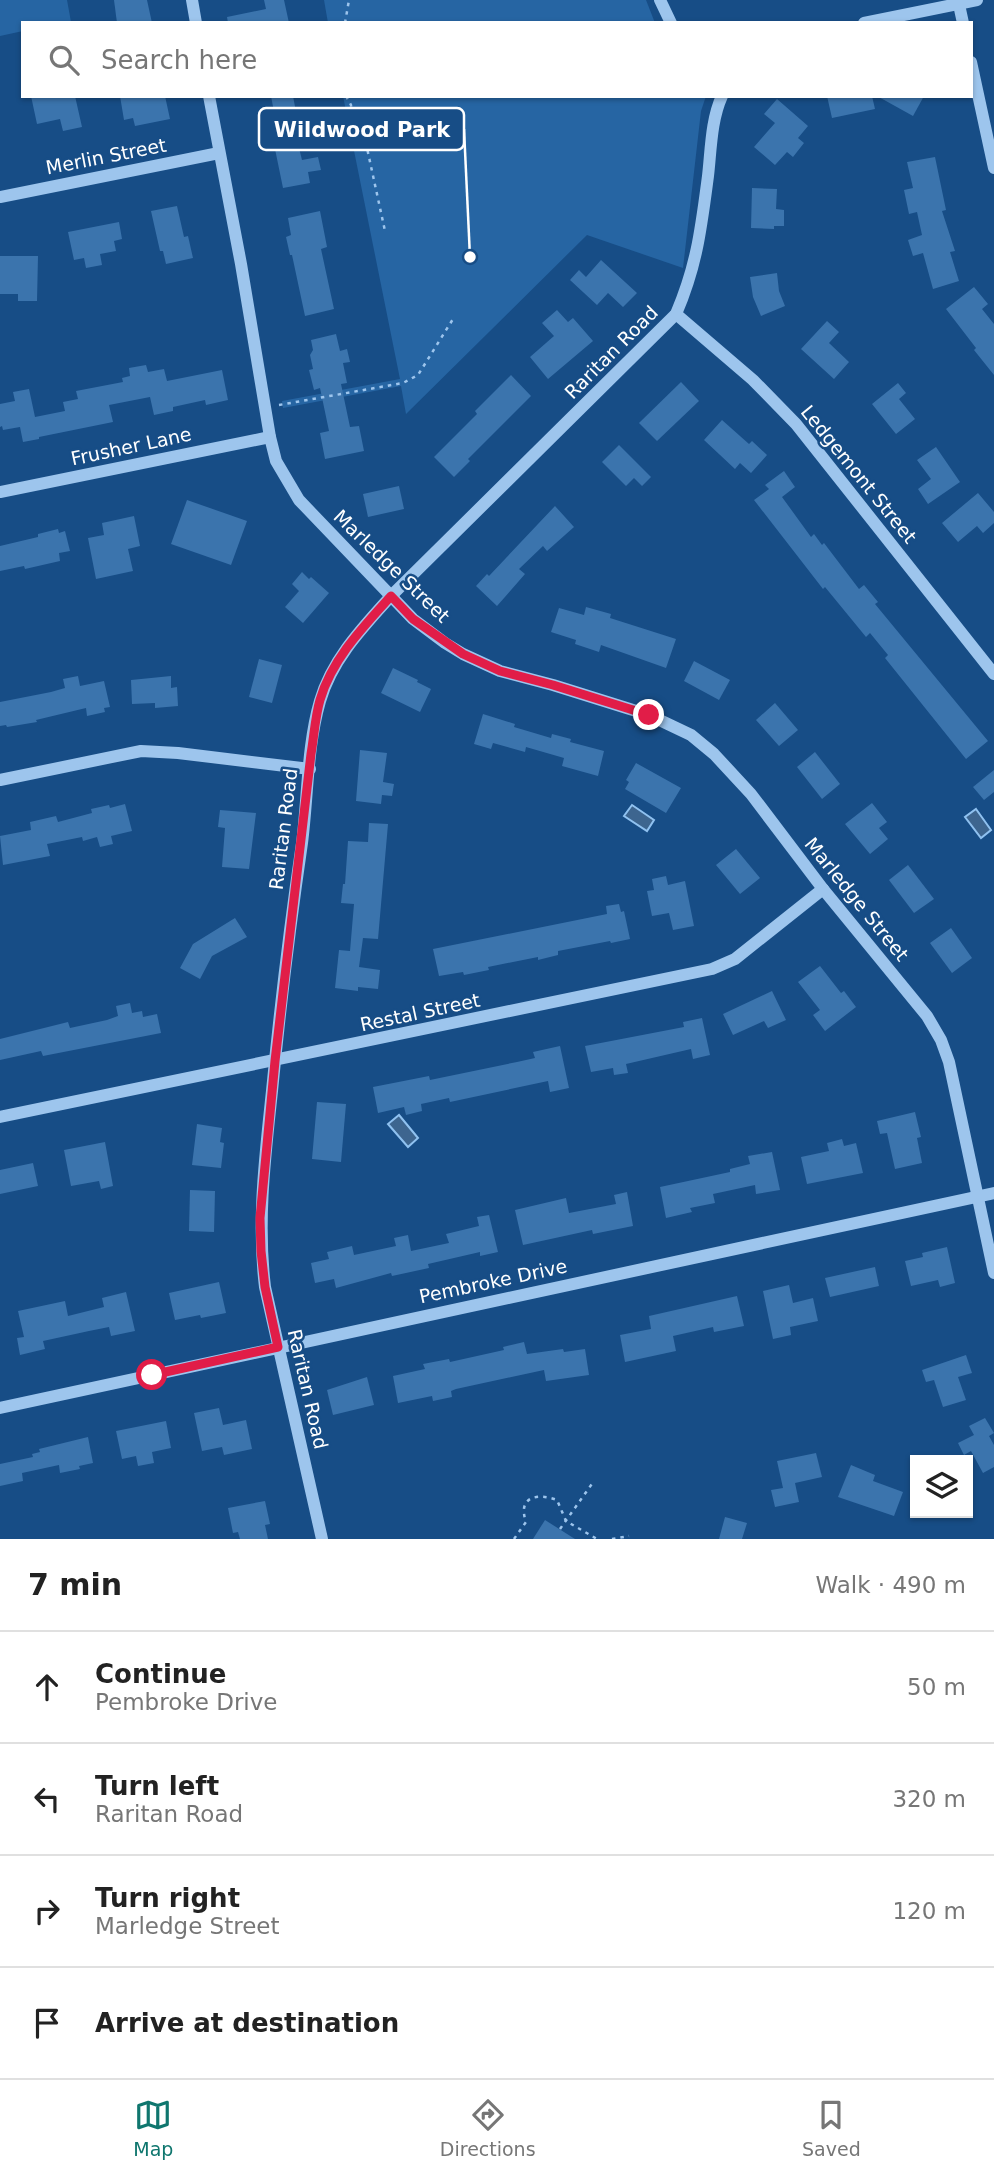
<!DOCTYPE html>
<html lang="en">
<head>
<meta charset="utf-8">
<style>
	body { margin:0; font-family:"DejaVu Sans",sans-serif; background:#f2f2f2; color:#222 }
	.controls { position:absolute; right:21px; bottom:21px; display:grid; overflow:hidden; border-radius:0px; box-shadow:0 2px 5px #0004 }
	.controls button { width:63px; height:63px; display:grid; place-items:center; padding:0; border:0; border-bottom:2px solid #e0e0e0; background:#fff; color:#222; font:35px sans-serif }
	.stop { position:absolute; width:21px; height:21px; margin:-16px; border:5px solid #e11d48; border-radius:50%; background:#fff }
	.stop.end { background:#e11d48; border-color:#fff; box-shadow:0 2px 7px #0008 }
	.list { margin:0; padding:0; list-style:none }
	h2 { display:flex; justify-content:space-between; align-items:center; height:91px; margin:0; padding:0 28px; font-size:30px }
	h2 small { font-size:23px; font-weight:400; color:#767676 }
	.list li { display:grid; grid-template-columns:46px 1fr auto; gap:21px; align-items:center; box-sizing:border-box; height:112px; padding:0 28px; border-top:2px solid #e0e0e0 }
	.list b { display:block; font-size:26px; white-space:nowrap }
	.list p { margin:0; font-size:23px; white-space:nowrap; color:#767676 }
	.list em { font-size:23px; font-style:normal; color:#767676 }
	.icon { flex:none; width:38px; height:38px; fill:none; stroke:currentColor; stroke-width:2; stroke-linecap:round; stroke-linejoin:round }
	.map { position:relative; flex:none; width:994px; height:1539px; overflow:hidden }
	.search { position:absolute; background:#fff; box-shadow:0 2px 5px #0004; left:21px; right:21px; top:21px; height:77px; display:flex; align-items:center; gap:18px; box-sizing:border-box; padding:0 24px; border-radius:0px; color:#767676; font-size:26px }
	.sheet { height:539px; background:#fff }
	nav { display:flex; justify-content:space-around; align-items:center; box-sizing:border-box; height:98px; border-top:2px solid #e0e0e0; background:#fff; font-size:19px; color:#767676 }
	nav a { display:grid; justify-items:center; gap:4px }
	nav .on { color:#0f766e }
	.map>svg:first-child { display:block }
	.green { fill:#2665a3 }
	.water { fill:#3d658f; stroke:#8fc1f0; stroke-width:2 }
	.building { fill:#3b74ad }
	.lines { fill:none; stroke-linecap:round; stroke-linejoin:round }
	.path { stroke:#9dc5ed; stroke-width:2.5; stroke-dasharray:3.5 5; stroke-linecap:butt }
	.minor { stroke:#9dc5ed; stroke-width:12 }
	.route { stroke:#e11d48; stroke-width:9 }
	.labels { text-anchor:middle; stroke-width:5; stroke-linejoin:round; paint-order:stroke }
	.street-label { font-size:19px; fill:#fff; stroke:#174d86 }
	.leader { fill:none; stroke:#fff; stroke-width:2.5 }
	.callout-dot { fill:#fff; stroke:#174d86; stroke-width:2.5 }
	.callout { fill:#174d86; stroke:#fff; stroke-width:2.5 }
	.callout-label { font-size:21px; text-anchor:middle; font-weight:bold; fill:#fff }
</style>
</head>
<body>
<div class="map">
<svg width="994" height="1539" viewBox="0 0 994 1539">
	<rect width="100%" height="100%" fill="#174d86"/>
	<g class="green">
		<polygon points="0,0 67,0 71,22 23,23 23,31 0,36"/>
		<polygon points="324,0 646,0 655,23 328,23"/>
		<polygon points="343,96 706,96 701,111 683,268 587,235 406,414 401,386 283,408 282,401 400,379"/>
	</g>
	<g class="water">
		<polygon points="632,805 654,820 647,831 624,816"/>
		<polygon points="976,809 991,830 981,838 965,817"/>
		<polygon points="399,1115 418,1138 408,1147 388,1124"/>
	</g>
	<g class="building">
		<polygon points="114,0 147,0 152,23 117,23"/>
		<polygon points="264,0 284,0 289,23 228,23 227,17 266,9"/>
		<polygon points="31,96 75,96 82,127 63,131 60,119 37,124"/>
		<polygon points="120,96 165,96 170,119 135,126 133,118 124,120"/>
		<polygon points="271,96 293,96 296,112 275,117"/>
		<polygon points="827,96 872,96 875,109 832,118"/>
		<polygon points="877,96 924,96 913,116"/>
		<polygon points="777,99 808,126 798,138 804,143 793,157 787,152 775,165 754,147 775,123 764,114"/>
		<polygon points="298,144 302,160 318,157 321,170 308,172 310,183 283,188 275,149"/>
		<polygon points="935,157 946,210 942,211 955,251 950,252 959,281 933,289 923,253 913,256 908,240 922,235 917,212 909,214 904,190 913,188 907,162"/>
		<polygon points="752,188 777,189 776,209 784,210 784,226 774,226 774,229 751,228"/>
		<polygon points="177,206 184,237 188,236 193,258 166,264 163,251 160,251 151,211"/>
		<polygon points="320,211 327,247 321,249 334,309 305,316 292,255 290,255 286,237 291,235 288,218"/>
		<polygon points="119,222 122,239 114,241 116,251 100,254 102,265 86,268 84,258 74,260 68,232"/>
		<polygon points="0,256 38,256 37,301 18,301 18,294 0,294"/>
		<polygon points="601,260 637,293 623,307 608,293 597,305 570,280 579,270 586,277"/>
		<polygon points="777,273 779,291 785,306 761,316 753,297 750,277"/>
		<polygon points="974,287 988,304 982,309 994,324 994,375 974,350 976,348 946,309"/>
		<polygon points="557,310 568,322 573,318 593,341 548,379 530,357 554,336 542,323"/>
		<polygon points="827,321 839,332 829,343 849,362 834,379 801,349"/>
		<polygon points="336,334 340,351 347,349 350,362 343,363 347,383 341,384 350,427 359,426 364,451 325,459 320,433 329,431 320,388 314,390 309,370 313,369 310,355 313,350 311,340"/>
		<polygon points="146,365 148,372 164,369 167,381 222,370 228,400 206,405 205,400 173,407 173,411 154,415 150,397 109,405 113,422 39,437 39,439 23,442 20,427 3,430 2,426 0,427 0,404 15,401 13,392 29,389 35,417 65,411 63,402 78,399 76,391 123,382 122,378 130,376 129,368"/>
		<polygon points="511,375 531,396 468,459 470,461 454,477 434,457 477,414 475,411"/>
		<polygon points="681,382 699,401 657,441 639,423"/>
		<polygon points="898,383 906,393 899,399 915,419 896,434 872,404"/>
		<polygon points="722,420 749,444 752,441 767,455 751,473 740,463 735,469 704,440"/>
		<polygon points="619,445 651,477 642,486 634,478 626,486 602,462"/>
		<polygon points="936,447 960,482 928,504 918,489 931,479 917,460"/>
		<polygon points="784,471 795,487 782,497 811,537 814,534 822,545 824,543 859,589 864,585 878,602 875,604 988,741 966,759 885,658 888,655 870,633 866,637 825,587 823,589 754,500 769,489 765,485"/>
		<polygon points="399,486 404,509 368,517 363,494"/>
		<polygon points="978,493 994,512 994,523 983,533 977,526 958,542 942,523"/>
		<polygon points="187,500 247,521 231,565 171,544"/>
		<polygon points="555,506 574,527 547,551 543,546 519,569 525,574 497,606 476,586 487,574 489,576"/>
		<polygon points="134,516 140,546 128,549 133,571 96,579 88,538 104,535 102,523"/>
		<polygon points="58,529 59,533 65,531 70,551 59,553 60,561 25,569 24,566 0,571 0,546 38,537 38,534"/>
		<polygon points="302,572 309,579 311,577 329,593 303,623 285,607 299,591 292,584"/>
		<polygon points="586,607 611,614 610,618 676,639 666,668 601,645 599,652 575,644 576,640 551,632 559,608 584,615"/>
		<polygon points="259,659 282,665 272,703 249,697"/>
		<polygon points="694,661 730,680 719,700 684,681"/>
		<polygon points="393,668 418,680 417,682 431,689 420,712 381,693"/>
		<polygon points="78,676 80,686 104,681 110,707 104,708 105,712 87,716 86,708 36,720 37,722 7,727 6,725 0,726 0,702 51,692 65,688 63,679"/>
		<polygon points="171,676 171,688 177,687 178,706 155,708 155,703 132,704 131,680"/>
		<polygon points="775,703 798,730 779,746 756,720"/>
		<polygon points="483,714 515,724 514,727 551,738 552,734 571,739 570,742 604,751 598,776 562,766 564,758 526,747 525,752 493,743 491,749 474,744"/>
		<polygon points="360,750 387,753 383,782 394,784 392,796 382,795 381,804 356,801"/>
		<polygon points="815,752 840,784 822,799 797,767"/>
		<polygon points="636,763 681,788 666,813 625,789 629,782 626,780"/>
		<polygon points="994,770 994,792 984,800 973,787"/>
		<polygon points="872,803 887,822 879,828 888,839 870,854 845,824"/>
		<polygon points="125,804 132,831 111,836 113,844 100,847 97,837 83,841 82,837 47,844 50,856 3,865 0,836 31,830 30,822 56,816 58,822 92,813 91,809 109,805 110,808"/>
		<polygon points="220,810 256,813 249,869 222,867 225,828 218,827"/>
		<polygon points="369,823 388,824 378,939 363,938 359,967 380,970 378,989 358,987 358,991 335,988 339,950 350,951 354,904 341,903 343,884 345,884 348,841 368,842"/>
		<polygon points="736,849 760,878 740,894 716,865"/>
		<polygon points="908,865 934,899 914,913 889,880"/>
		<polygon points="666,876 668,885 685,881 694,926 673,930 669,913 652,916 647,891 654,890 652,879"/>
		<polygon points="619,904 621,912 624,911 630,939 611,943 610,941 558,951 558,955 538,960 538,957 488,967 489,970 464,975 463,972 439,976 433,949 607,914 606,906"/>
		<polygon points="235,918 247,937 212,956 200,979 180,968 193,944"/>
		<polygon points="951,928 972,958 952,973 930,943"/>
		<polygon points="820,966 841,993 844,991 856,1007 825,1031 813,1015 820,1010 798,982"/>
		<polygon points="772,991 786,1020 768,1028 764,1021 733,1035 723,1014"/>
		<polygon points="130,1003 132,1013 142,1011 143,1017 157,1014 161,1033 43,1056 41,1051 0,1060 0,1039 68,1022 70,1028 107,1020 118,1016 116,1006"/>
		<polygon points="702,1018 710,1055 693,1059 691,1049 626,1064 628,1073 614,1075 613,1068 591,1072 585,1046 684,1027 683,1022"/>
		<polygon points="560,1046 569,1088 550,1092 548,1081 450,1102 449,1098 421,1104 422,1111 406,1115 404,1107 378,1113 373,1087 429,1076 430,1080 517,1062 535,1058 533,1052"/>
		<polygon points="317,1102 346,1104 341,1162 312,1159"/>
		<polygon points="915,1112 921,1137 917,1138 922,1163 895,1169 887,1133 880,1134 877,1121"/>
		<polygon points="197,1124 222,1128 220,1142 224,1143 221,1168 192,1165"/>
		<polygon points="842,1139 844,1146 856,1143 863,1173 807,1184 801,1157 829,1151 827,1143"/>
		<polygon points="105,1142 113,1186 101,1189 99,1181 71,1186 64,1150"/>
		<polygon points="772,1152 780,1190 756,1194 755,1185 713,1194 715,1203 690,1208 692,1212 666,1218 660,1187 730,1172 730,1169 750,1164 748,1156"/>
		<polygon points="33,1163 38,1186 0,1194 0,1170"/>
		<polygon points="190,1190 215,1191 214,1232 189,1231"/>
		<polygon points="627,1192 633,1226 593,1234 592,1230 523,1245 515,1210 566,1198 569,1213 616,1204 614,1195"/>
		<polygon points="489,1215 498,1252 480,1256 480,1252 428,1264 429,1268 392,1276 391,1273 336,1288 334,1279 315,1283 311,1263 329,1259 327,1252 352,1246 354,1255 396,1246 394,1238 408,1235 411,1251 449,1243 446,1234 479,1226 477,1217"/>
		<polygon points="947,1247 955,1283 940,1287 938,1280 911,1286 905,1261 923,1257 922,1253"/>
		<polygon points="875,1267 879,1286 830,1297 825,1278"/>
		<polygon points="219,1282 226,1313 201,1318 200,1315 175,1320 169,1293"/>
		<polygon points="789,1285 793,1303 813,1298 818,1321 790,1327 791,1335 773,1339 763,1291"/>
		<polygon points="126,1292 135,1331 111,1336 109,1327 89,1331 43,1341 45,1349 20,1355 17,1338 24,1337 18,1311 65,1301 68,1316 104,1307 102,1298"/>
		<polygon points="737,1296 744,1326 714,1332 713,1327 673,1336 676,1351 625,1362 620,1335 651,1329 649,1316"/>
		<polygon points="524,1342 527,1354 563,1349 564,1352 585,1349 589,1375 546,1381 544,1370 456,1389 451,1391 452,1397 433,1401 432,1396 398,1403 393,1376 425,1369 423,1364 449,1359 450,1362 504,1350 503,1347"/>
		<polygon points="966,1355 972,1373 958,1377 966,1400 943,1407 934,1380 926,1382 922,1370"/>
		<polygon points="367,1377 374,1405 333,1415 327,1390"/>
		<polygon points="219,1408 223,1425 246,1420 252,1449 224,1455 222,1447 202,1451 194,1413"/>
		<polygon points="985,1418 994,1433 989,1436 994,1445 994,1467 983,1473 971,1451 964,1455 958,1443 974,1435 969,1426"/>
		<polygon points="166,1421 171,1448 152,1452 154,1463 138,1466 136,1456 122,1459 116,1431"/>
		<polygon points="88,1437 93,1463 79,1466 80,1469 60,1473 59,1465 22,1473 23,1481 0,1486 0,1464 33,1457 32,1454 40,1452 39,1449"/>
		<polygon points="816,1453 822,1477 795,1483 799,1502 775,1507 771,1490 783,1488 777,1461"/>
		<polygon points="851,1465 875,1475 873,1481 903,1492 894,1516 838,1497"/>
		<polygon points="265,1501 270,1524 265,1525 268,1539 240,1539 238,1532 233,1533 228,1508"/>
		<polygon points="725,1517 747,1523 742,1539 719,1539"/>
		<polygon points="545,1520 575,1539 533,1539"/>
	</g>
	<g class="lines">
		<g class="path">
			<polyline points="345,23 349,0"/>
			<polyline points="346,96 351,105 352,118 367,148 385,231"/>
			<polyline points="279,405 403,383 418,375 453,319"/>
			<polyline points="560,1529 594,1481"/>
			<path d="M514,1539l12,-17c-9,-26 12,-29 31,-22l9,21 31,18"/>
			<polyline points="612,1539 629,1536"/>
		</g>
		<g class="minor">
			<polyline points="192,0 196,23"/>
			<polyline points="660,0 671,23"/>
			<polyline points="958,0 963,23"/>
			<polyline points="864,23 977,0"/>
			<polyline points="971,62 994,168"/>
			<polyline points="209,96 241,264 270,437 276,461 299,500 413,619 445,643 463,654 500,671 553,685 649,715 691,735 714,754 751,794 823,889 927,1016 941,1040 949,1062 994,1273"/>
			<polyline points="0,197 219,153"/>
			<polyline points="676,314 753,380 796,424 994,674"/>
			<polyline points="0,492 270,437"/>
			<polyline points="0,780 141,751 178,753 310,769"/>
			<polyline points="0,1117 712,969 735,959 823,889"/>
			<polyline points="0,1408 994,1193"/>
			<path d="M322,1539l-57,-252c-8,-66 0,-130 7,-196 8,-83 18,-166 30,-248 6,-47 5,-97 18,-142 12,-42 43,-74 71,-105l285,-282c21,-49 25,-85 32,-138 3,-26 3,-56 14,-80"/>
		</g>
	</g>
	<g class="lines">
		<path class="route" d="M152,1375l126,-28 -13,-60 -4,-36 -1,-33 15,-157 36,-307c3,-17 4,-37 9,-54 12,-41 43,-73 71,-104l22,23 50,35 37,17 53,14 96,30"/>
	</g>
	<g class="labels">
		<g class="street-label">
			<text transform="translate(106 156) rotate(-11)" y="7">Merlin Street</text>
			<text transform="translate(611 352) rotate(-45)" y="7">Raritan Road</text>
			<text transform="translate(131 446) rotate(-12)" y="7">Frusher Lane</text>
			<text transform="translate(859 474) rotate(51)" y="7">Ledgemont Street</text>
			<text transform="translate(392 566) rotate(44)" y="7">Marledge Street</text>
			<text transform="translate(283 829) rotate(-83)" y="7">Raritan Road</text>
			<text transform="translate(857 899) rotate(51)" y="7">Marledge Street</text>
			<text transform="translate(420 1012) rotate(-12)" y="7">Restal Street</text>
			<text transform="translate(493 1281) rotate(-12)" y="7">Pembroke Drive</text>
			<text transform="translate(308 1389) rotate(77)" y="7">Raritan Road</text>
		</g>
	</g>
	<path class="leader" d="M470 257L464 129"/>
	<circle class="callout-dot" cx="470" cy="257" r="7"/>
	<rect class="callout" x="259" y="108" width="205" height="42" rx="7"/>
	<g class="callout-label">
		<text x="362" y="137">Wildwood Park</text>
	</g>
</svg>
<div class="controls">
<button><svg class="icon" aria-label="layers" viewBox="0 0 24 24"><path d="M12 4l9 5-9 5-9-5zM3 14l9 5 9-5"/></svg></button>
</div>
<div class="stop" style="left:152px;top:1375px"></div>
<div class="stop end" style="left:649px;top:715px"></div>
<div class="search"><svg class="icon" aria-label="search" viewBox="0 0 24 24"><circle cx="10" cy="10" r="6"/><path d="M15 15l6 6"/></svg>Search here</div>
</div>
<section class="sheet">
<h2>7 min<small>Walk · 490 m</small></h2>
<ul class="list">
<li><svg class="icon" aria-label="ahead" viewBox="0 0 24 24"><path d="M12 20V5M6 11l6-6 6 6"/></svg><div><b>Continue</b><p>Pembroke Drive</p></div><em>50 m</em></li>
<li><svg class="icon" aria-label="left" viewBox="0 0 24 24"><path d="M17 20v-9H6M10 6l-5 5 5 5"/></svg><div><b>Turn left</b><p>Raritan Road</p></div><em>320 m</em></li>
<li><svg class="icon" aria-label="right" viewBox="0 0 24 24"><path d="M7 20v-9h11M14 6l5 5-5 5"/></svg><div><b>Turn right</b><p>Marledge Street</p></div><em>120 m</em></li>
<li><svg class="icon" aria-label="arrive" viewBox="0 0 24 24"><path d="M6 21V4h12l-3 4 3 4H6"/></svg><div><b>Arrive at destination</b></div></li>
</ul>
</section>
<nav>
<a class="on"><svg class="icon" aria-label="map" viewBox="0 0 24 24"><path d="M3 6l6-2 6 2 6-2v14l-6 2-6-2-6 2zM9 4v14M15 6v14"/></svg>Map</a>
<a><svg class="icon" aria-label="directions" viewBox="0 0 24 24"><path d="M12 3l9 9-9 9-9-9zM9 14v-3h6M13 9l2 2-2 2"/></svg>Directions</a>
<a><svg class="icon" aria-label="saved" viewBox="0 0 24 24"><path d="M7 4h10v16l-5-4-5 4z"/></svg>Saved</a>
</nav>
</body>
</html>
